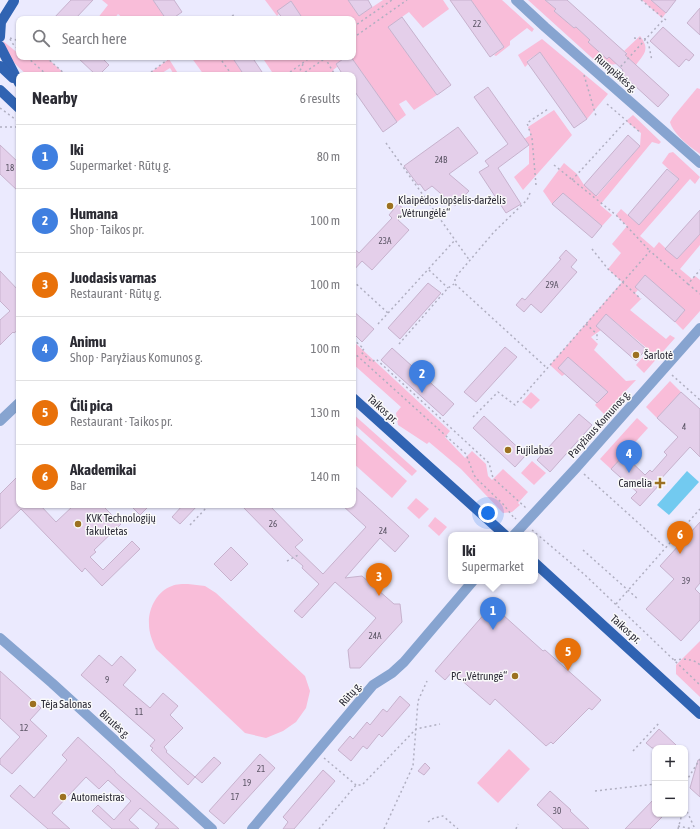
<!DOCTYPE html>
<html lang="en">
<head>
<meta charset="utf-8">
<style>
	body { margin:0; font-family:"Asap Condensed",sans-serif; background:#f7f7f7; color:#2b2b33 }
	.controls { position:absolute; right:12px; bottom:12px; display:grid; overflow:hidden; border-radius:8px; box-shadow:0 1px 3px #0004 }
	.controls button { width:36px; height:36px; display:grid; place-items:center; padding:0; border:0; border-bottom:1px solid #e1e1e2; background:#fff; color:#2b2b33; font:20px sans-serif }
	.you { position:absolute; left:488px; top:513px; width:14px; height:14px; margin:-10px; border:3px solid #fff; border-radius:50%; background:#1a73e8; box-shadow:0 0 0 6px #1a73e833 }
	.badge { display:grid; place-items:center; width:26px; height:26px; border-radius:50%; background:#b45309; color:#fff; font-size:13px; font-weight:700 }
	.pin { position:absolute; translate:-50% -33px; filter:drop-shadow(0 1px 2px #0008) }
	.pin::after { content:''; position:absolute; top:21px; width:14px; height:12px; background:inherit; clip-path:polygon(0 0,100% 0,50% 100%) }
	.popup { position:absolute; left:448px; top:532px; width:90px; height:52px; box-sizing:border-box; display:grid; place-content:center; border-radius:8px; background:#fff; filter:drop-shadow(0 1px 3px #0005); font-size:13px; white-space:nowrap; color:#7c7c81 }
	.popup b { font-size:15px; color:#2b2b33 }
	.popup::after { content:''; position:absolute; left:50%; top:100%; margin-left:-8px; border:8px solid transparent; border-top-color:#fff }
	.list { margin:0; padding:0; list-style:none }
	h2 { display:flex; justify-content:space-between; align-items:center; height:52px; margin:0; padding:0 16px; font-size:17px }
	h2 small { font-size:13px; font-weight:400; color:#7c7c81 }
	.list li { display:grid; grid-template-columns:26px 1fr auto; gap:12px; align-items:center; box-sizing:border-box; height:64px; padding:0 16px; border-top:1px solid #e1e1e2 }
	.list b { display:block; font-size:15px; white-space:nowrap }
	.list p { margin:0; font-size:13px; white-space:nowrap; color:#7c7c81 }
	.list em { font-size:13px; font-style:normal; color:#7c7c81 }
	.icon { flex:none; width:22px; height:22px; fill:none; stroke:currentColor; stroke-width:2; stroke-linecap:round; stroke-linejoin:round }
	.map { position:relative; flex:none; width:700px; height:829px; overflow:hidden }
	.search { position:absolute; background:#fff; box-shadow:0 1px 3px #0004; left:16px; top:16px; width:340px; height:44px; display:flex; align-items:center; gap:10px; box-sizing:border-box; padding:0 14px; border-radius:8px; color:#7c7c81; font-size:15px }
	.panel { position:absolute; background:#fff; box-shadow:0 1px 3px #0004; left:16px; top:72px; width:340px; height:436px; border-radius:8px }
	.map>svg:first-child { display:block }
	.green { fill:#f9bdd9 }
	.water { fill:#72caf0 }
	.building { fill:#e4cfea; stroke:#c7b2cd }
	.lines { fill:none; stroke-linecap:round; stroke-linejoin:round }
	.path { stroke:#b0afc1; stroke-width:1.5; stroke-dasharray:2 3; stroke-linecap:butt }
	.minor { stroke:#87a4d0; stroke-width:10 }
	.tertiary { stroke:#87a4d0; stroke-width:10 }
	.primary { stroke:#3063b2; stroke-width:10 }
	.poi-dot { fill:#9c7120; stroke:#f9f9f9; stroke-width:1.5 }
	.labels { text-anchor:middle; stroke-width:3; stroke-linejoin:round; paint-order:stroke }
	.number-label { font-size:9px; fill:#585262 }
	.street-label { font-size:11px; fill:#2a2935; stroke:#f9f9f9 }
	.poi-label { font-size:11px; fill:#2a2935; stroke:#f9f9f9; text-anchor:start }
</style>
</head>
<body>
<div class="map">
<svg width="700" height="829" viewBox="0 0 700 829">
	<rect width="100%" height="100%" fill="#ebeafe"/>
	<g class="green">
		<polygon points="102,0 153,0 166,19 145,19 142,16 139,19 124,19 118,14 114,19 97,19 108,5"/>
		<polygon points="265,0 348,0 359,16 383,0 443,0 449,9 423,28 409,12 388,27 437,95 414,110 406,100 399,104 406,115 397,122 351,57 353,57 353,19 303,19 291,1 277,16"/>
		<polygon points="471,0 502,0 534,29 532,32 527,28 510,41 510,45 496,56 494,55 504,47"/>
		<polygon points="528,0 545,0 556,9 554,11 574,28 576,27 590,40 588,42 607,58 609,57 617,64 601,66"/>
		<polygon points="642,0 651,0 666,13 662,18"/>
		<path d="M640,36c10,13 5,17 -4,29l-11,-10 2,-2 -3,-2z"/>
		<polygon points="542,39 608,94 587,119 540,52 527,61 528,64 525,67 518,55"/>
		<path d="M3,41l16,13v3h27l20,18h-39c-12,-11 -19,-17 -24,-34z"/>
		<polygon points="191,57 232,57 244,75 204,75"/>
		<polygon points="262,57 346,57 336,64 337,67 333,70 336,75 274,75"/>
		<polygon points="169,59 179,75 169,75 173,73 170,68 162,73 163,75 147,75"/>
		<path d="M697,88l3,1v65c-10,-7 -27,-20 -30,-32l3,-5z"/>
		<polygon points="554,110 572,135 523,190 514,177 529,164 529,145 524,139 531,135 528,127"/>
		<polygon points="633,115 661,142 659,144 652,142 600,205 612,215 602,226 563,193 552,204 543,191 564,163 577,174 584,185 597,196 640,146 641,133 626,121"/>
		<polygon points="673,152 700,177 695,184 690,179 640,236 654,248 659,242 677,259 700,234 700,245 680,269 692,279 695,276 700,280 700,311 683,330 675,322 685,310 645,275 635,287 638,290 635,293 641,299 630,310 666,339 670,335 675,338 644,373 636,365 649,350 606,314 596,326 601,330 591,337 598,344 594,350 626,381 636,380 604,414 595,405 607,391 568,357 558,368 565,374 562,376 550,365 622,282 608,269 621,253 612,244 627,226 616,215 621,209 639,225 679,179 662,163 669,153"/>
		<polygon points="353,341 450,431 445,437 465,458 472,451 486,464 488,476 492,480 503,469 528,492 518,503 520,505 512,512 503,513 461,469 429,442 427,444 398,425 396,413 401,407 353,364"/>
		<polygon points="670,381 681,392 657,418 646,407"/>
		<polygon points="531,392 540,400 531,409 522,402"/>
		<polygon points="353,414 417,471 412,476 353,423"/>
		<polygon points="637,418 648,428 611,469 600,459"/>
		<polygon points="353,432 407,481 392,498 353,463"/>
		<polygon points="532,461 546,473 534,485 521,473"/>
		<polygon points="416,498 429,509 419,519 407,508"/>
		<polygon points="435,517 447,527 439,536 428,526"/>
		<path d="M188,584l17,2 11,7 89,83 5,15 -4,17 -10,14 -13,9 -17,7 -21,-5 -89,-84c-4,-9 -7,-16 -7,-25 -1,-15 8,-33 23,-38 4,-2 11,-2 16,-2z"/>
		<polygon points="700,641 700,697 676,674 676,665"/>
		<polygon points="509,749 530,769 498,803 477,783"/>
	</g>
	<polygon class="water" points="687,471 699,482 669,515 657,505"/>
	<g class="building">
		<polygon points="71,0 93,0 75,19 53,19"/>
		<polygon points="153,0 174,0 182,12 172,19 166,19"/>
		<polygon points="348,0 368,0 372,7 359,16"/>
		<polygon points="450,0 471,0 504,47 490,57"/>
		<polygon points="545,0 567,0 627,54 625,55 669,95 658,107 621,73 623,70 609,57 607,59 588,42 590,40 576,27 574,28 554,11 556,9"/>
		<polygon points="651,0 676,0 666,13"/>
		<polygon points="291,1 303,19 283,19 277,11"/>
		<polygon points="700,8 700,35 687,23"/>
		<polygon points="402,17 451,85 437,95 388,27"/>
		<polygon points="663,27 694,55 689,61 686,59 679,67 650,41"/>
		<polygon points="540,52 587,119 574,128 527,62"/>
		<polygon points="77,57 101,57 109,65 99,75 96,75"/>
		<polygon points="232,57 252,57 264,75 244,75"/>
		<polygon points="346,57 351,57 397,122 383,132 353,89 353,75 343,75 336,64"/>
		<polygon points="488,87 529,145 498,168 521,204 506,213 479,172 489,166 485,161 508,144 474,97"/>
		<polygon points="458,127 478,153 449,174 469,191 455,206 432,186 425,191 420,184 418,185 404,166"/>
		<polygon points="628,135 640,146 596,196 584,185"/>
		<polygon points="0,145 19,163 19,192 0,174"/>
		<polygon points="667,169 679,179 639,225 628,215"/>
		<polygon points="563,193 602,226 592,238 552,204"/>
		<polygon points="398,204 406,211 398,220 409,230 372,270 362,261 353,271 353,248 359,253 392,218 389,215"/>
		<polygon points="700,210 700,234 677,259 665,249"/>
		<polygon points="566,250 577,260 571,267 577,272 541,313 531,304 524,312 516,305 522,298 525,300 561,259 559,258"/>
		<polygon points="0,271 19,291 19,329 14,333 13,332 0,345 0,320 10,311 0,301"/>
		<polygon points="645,275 685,310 675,322 635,287"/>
		<polygon points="428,283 441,293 400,339 388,328"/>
		<polygon points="353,311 374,329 362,342 353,333"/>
		<polygon points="606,314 646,349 636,361 596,326"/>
		<polygon points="505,347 517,357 476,402 464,392"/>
		<polygon points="392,348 454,404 443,416 381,360"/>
		<polygon points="568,357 608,392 597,403 558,368"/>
		<polygon points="681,392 700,409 700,457 690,447 658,482 660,484 640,506 631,498 637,492 611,469 624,455 645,475 650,470 652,472 667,455 664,452 678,437 657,418"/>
		<polygon points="579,414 592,425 550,472 537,460"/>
		<polygon points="484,416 526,455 515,467 473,428"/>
		<polygon points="19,475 19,505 40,505 56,522 74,505 102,505 121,524 94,550 96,552 90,557 103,570 132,541 140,549 102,586 85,568 82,572 21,509 0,529 0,494"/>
		<polygon points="353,485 409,536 395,552 380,538 345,578 362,576 394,604 400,604 402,622 360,668 350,668 348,650 376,618 335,582 302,618 294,611 319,584 302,568 303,566 289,554 241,505 269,505 303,540 295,547 323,574 366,527 342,505 353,505"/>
		<polygon points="130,505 150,505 140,515"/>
		<polygon points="183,505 198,505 180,524 172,517"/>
		<polygon points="700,522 700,583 695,589 700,594 700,620 681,641 646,609 674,579 660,566"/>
		<polygon points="231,547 248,564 231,581 214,564"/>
		<polygon points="492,605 543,651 545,650 601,700 592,710 589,708 553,744 551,742 546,746 495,699 490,705 452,672 445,680 435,671"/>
		<polygon points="99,655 112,666 121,656 136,670 123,685 150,708 163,693 178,706 170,715 183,728 164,747 167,751 166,752 195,777 188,785 151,750 153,748 150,746 155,740 81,675"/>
		<polygon points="0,671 41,708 30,720 47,736 12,774 0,764 0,759 20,737 0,718"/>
		<polygon points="400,696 410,705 382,737 379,734 367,749 363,746 351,761 338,750 350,736 353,739 367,722 370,725 383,709 387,712"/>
		<polygon points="659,729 676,745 670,748 652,748 646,743"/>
		<polygon points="78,737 115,771 115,772 179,829 155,829 159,824 140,808 129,820 139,829 112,829 92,811 98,805 114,820 131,801 108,780 99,789 86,777 52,813 70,829 48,829 10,796 20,785 34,798 67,760 62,755"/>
		<polygon points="260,754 275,768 224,824 209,811"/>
		<polygon points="214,757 221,763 202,783 195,777"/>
		<polygon points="698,760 700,760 700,797 690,788"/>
		<polygon points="425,763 430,768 424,775 418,771"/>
		<polygon points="323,770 335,781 294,829 283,829 288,822 283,817"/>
		<polygon points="550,791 571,810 570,811 589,829 563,829 537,805"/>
		<polygon points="655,798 655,814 665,814 650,829 625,829"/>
	</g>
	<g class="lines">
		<g class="path">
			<polyline points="641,0 666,20"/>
			<polyline points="228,19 235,14"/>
			<polyline points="353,27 392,0"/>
			<polyline points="10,38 19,41"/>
			<polyline points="353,38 407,0"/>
			<polyline points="634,38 646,39 649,46 652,61"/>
			<polyline points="10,39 12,43 19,50"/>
			<polyline points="27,57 47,75"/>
			<polyline points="46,57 66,75"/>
			<polyline points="219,57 232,75"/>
			<polyline points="320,57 325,58 335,75"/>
			<polyline points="614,74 664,19"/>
			<polyline points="147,75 171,57"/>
			<polyline points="286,75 311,57"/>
			<polyline points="298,75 304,62"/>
			<polyline points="301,75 327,57"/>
			<polyline points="584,75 596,116"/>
			<polyline points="607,104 641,133"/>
			<polyline points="0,108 19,122"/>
			<polyline points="0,127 19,127"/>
			<polyline points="386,143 470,261"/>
			<polyline points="554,165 616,215 650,251"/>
			<polyline points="572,180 626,121"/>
			<polyline points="536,185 532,138 527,123 548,109"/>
			<polyline points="530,193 527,200 494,232 459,273 455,278 455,284 547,368"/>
			<polyline points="592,249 608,269 641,299"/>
			<polyline points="429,270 448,288"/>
			<polyline points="353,281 388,313"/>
			<polyline points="688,284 700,294"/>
			<polyline points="378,324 455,240"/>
			<polyline points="586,324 597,334 597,340"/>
			<polyline points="353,339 364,349 361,352 372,362 376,359 489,463 493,478 525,507 524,509"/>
			<polyline points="399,344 448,288 454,284"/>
			<polyline points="353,352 466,454 474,475 477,479 503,504 515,519 516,518"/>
			<polyline points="672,375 700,400"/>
			<polyline points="473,417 498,392 515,405 650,251 688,284 700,270"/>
			<polyline points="584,474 665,547"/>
			<polyline points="190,525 209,505"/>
			<polyline points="532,530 585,575 700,685"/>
			<polyline points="583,550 639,600"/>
			<polyline points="287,561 300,554"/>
			<polyline points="616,604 700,509"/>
			<path d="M674,660c9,-1 19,-2 26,5"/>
			<polyline points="633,751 660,722"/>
			<polyline points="324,758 356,785"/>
			<polyline points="685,780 687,780 700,759"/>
			<polyline points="595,791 655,784"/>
			<polyline points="685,803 687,780"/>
			<polyline points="685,807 695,829"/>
			<polyline points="428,822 434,818 443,816 458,829"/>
			<polyline points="678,826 693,829"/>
			<polyline points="319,829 356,785 362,785 416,729 440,724"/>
			<polyline points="384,829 413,766 418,701 427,681"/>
			<polyline points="516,829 518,824"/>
			<polyline points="678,829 682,814"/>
		</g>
		<g class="minor">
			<polyline points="516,0 545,27 700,163"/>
			<polyline points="0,421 19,403"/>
			<polyline points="0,638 52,683 212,829"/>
			<polyline points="252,829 373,685 392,673 404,662 473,581"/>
		</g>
		<polyline class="tertiary" points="514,535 577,467 700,328"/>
		<g class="primary">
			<polyline points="0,37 1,22 14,1"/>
			<polyline points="0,46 19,83"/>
			<polyline points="0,66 13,78"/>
			<polyline points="0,90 19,108"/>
			<polyline points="353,398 505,535"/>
			<polyline points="535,563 700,714"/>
		</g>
	</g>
	<g class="poi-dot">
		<circle cx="390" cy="206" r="4"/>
		<circle cx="636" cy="355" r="4"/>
		<circle cx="508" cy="450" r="4"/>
		<path d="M658 477h4v4h4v4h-4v4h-4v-4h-4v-4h4z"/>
		<circle cx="78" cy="524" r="4"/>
		<circle cx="515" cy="676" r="4"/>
		<circle cx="33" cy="704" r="4"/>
		<circle cx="63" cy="797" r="4"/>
	</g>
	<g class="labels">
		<g class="number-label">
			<text x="477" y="27">22</text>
			<text x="441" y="163">24B</text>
			<text x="10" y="171">18</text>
			<text x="385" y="244">23A</text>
			<text x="552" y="288">29A</text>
			<text x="684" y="430">4</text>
			<text x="273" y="527">26</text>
			<text x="383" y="534">24</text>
			<text x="686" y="584">39</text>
			<text x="375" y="639">24A</text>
			<text x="107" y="683">9</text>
			<text x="139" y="715">11</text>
			<text x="24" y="731">12</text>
			<text x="261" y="772">21</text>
			<text x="247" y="786">19</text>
			<text x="235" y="800">17</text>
			<text x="557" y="814">30</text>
		</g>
		<g class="street-label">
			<text transform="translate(616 73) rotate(41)" y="4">Rumpiškės g.</text>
			<text transform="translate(383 409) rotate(42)" y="4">Taikos pr.</text>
			<text transform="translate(599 424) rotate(-48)" y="4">Paryžiaus Komunos g.</text>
			<text transform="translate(626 629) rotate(42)" y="4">Taikos pr.</text>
			<text transform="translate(350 694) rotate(-49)" y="4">Rūtų g.</text>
			<text transform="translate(115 724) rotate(42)" y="4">Birutės g.</text>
		</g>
		<g class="poi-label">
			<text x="398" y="204">Klaipėdos lopšelis-darželis<tspan x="398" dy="13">„Vėtrungėlė“</tspan></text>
			<text x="644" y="359">Šarlotė</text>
			<text x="516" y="454">Fujilabas</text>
			<text x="652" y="487" text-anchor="end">Camelia</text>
			<text x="86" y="522">KVK Technologijų<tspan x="86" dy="13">fakultetas</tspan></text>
			<text x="507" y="680" text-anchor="end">PC „Vėtrungė“</text>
			<text x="41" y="708">Tėja Salonas</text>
			<text x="71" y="801">Automeistras</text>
		</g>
	</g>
</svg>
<div class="controls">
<button>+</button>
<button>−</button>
</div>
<div class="you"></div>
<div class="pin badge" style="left:493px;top:630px;background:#3f7fe0">1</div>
<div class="popup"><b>Iki</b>Supermarket</div>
<div class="pin badge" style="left:422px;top:393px;background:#3f7fe0">2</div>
<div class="pin badge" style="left:379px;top:596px;background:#e8710a">3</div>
<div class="pin badge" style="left:629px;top:473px;background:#3f7fe0">4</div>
<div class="pin badge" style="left:568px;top:671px;background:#e8710a">5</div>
<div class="pin badge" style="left:680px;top:554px;background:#e8710a">6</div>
<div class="search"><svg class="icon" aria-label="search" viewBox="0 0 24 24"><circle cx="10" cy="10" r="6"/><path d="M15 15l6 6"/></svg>Search here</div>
<section class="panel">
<h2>Nearby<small>6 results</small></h2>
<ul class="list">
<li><span class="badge" style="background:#3f7fe0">1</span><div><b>Iki</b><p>Supermarket · Rūtų g.</p></div><em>80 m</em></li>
<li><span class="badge" style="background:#3f7fe0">2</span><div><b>Humana</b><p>Shop · Taikos pr.</p></div><em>100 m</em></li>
<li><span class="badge" style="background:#e8710a">3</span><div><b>Juodasis varnas</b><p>Restaurant · Rūtų g.</p></div><em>100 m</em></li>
<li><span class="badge" style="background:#3f7fe0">4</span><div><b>Animu</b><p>Shop · Paryžiaus Komunos g.</p></div><em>100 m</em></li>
<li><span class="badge" style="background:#e8710a">5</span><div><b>Čili pica</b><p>Restaurant · Taikos pr.</p></div><em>130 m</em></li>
<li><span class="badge" style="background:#e8710a">6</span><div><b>Akademikai</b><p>Bar</p></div><em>140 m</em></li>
</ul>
</section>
</div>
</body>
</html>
